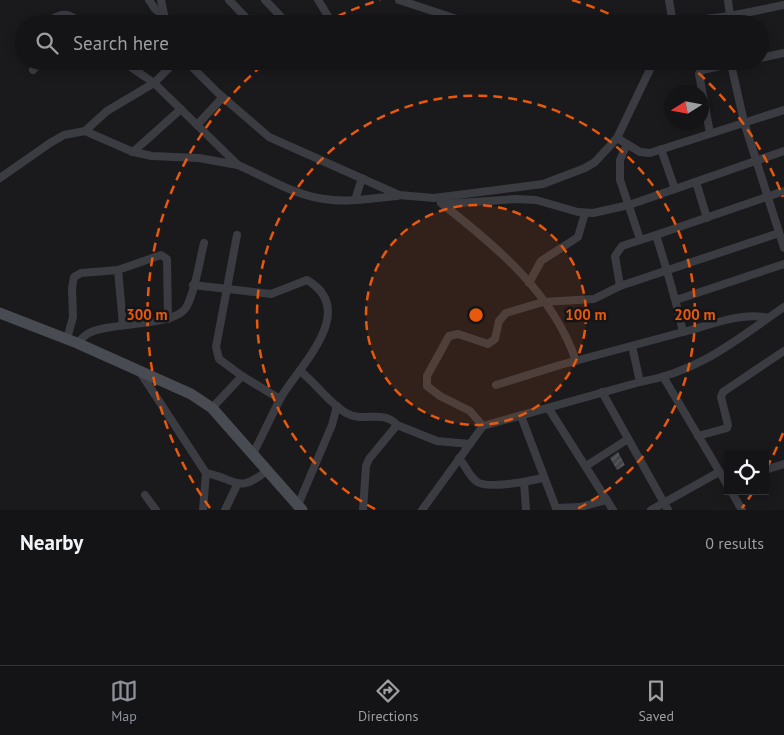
<!DOCTYPE html>
<html lang="en">
<head>
<meta charset="utf-8">
<style>
	body { margin:0; font-family:"PT Sans",sans-serif; background:#1d1d1f; color:#f1f3f6 }
	.controls { position:absolute; right:15px; bottom:15px; display:grid; overflow:hidden; border-radius:0px; box-shadow:0 2px 12px #0003 }
	.controls button { width:45px; height:45px; display:grid; place-items:center; padding:0; border:0; border-bottom:1px solid #333335; background:#141416; color:#f1f3f6; font:25px sans-serif }
	.compass { position:absolute; left:664px; top:85px; width:45px; height:45px; border-radius:50%; background:#141416; box-shadow:0 2px 12px #0003; rotate:259deg }
	.list { margin:0; padding:0; list-style:none }
	h2 { display:flex; justify-content:space-between; align-items:center; height:65px; margin:0; padding:0 20px; font-size:21px }
	h2 small { font-size:16px; font-weight:400; color:#9d9ea1 }
	.icon { flex:none; width:28px; height:28px; fill:none; stroke:currentColor; stroke-width:2; stroke-linecap:round; stroke-linejoin:round }
	.map { position:relative; flex:none; width:784px; height:510px; overflow:hidden }
	.search { position:absolute; background:#141416; box-shadow:0 2px 12px #0003; left:15px; right:15px; top:15px; height:55px; display:flex; align-items:center; gap:12px; box-sizing:border-box; padding:0 18px; border-radius:28px; color:#9d9ea1; font-size:19px }
	.sheet { height:155px; background:#141416 }
	nav { display:flex; justify-content:space-around; align-items:center; box-sizing:border-box; height:70px; border-top:1px solid #333335; background:#141416; font-size:14px; color:#9d9ea1 }
	nav a { display:grid; justify-items:center; gap:2px }
	nav .on { color:#8c9099 }
	.map>svg:first-child { display:block }
	.building { fill:url(#building-hatch) }
	.lines { fill:none; stroke-linecap:round; stroke-linejoin:round }
	.street { stroke:#3b3c42; stroke-width:8 }
	.secondary { stroke:#494b52; stroke-width:11 }
	.ring { fill:none; stroke:#e8590c; stroke-width:2.5; stroke-dasharray:9 6 }
	.centre { fill:#e8590c; stroke:#151518; stroke-width:2.5 }
	.ring-label { font-size:15px; text-anchor:middle; font-weight:bold; fill:#e8590c; stroke:#151518; stroke-width:5; stroke-linejoin:round; paint-order:stroke }
</style>
</head>
<body>
<div class="map">
<svg width="784" height="510" viewBox="0 0 784 510">
	<defs>
		<pattern id="building-hatch" width="6" height="6" patternUnits="userSpaceOnUse" patternTransform="scale(1.25)"><rect width="6" height="6" fill="#44454a"/><path d="M-1 1l2-2M0 6l6-6M5 7l2-2" fill="none" stroke="#5c5d62"/></pattern>
	</defs>
	<rect width="100%" height="100%" fill="#1a1a1d"/>
	<polygon class="building" points="618,452 625,465 617,470 610,458"/>
	<g class="lines">
		<g class="street">
			<polyline points="149,0 155,9 162,14"/>
			<polyline points="161,0 166,24"/>
			<polyline points="229,0 252,24"/>
			<polyline points="265,0 288,24"/>
			<polyline points="318,0 333,24"/>
			<polyline points="399,0 472,24"/>
			<polyline points="669,0 673,24"/>
			<polyline points="728,0 730,16"/>
			<polyline points="673,23 730,16 784,5"/>
			<path d="M44,24c12,-8 25,-16 34,0"/>
			<polyline points="760,58 784,53"/>
			<polyline points="122,61 154,83 238,165 199,158 152,156 133,152"/>
			<polyline points="186,61 218,93 269,137 399,195 434,198 543,184 585,168 595,162 617,138 654,61"/>
			<polyline points="731,64 744,122 784,248"/>
			<polyline points="33,70 41,61"/>
			<polyline points="197,125 223,97"/>
			<polyline points="85,131 133,152 181,109"/>
			<polyline points="710,133 699,74 702,70 743,61"/>
			<polyline points="617,138 640,152 650,153 784,110"/>
			<polyline points="627,144 620,160 620,180 640,239"/>
			<polyline points="661,149 675,189"/>
			<path d="M238,165c28,12 55,30 86,34 23,4 49,-1 73,-3"/>
			<polyline points="0,178 50,143 64,135 85,131 107,111 154,83 176,61"/>
			<polyline points="696,182 707,218"/>
			<polyline points="355,200 362,178"/>
			<path d="M441,203c55,43 112,90 135,158"/>
			<polyline points="443,204 516,199 536,200 578,212 593,213 629,205 784,151"/>
			<polyline points="656,235 784,191"/>
			<polyline points="118,270 123,325"/>
			<polyline points="529,283 541,261 578,237 585,213"/>
			<path d="M193,285l78,9 36,-14c53,31 -9,87 -27,119l-38,-23"/>
			<polyline points="676,300 784,264"/>
			<path d="M683,332c25,-6 59,-21 85,-14"/>
			<polyline points="67,339 73,317 72,288 74,277 81,273 118,270 161,255 167,259 168,319"/>
			<path d="M77,343c4,-4 8,-8 12,-10 23,-12 87,-5 98,-27 9,-18 12,-43 17,-63"/>
			<polyline points="632,346 640,382"/>
			<path d="M300,371c16,12 29,32 46,42 17,10 37,-4 51,12"/>
			<polyline points="140,372 206,473 203,510"/>
			<polyline points="664,378 728,486"/>
			<path d="M496,385l64,-20 123,-33c-7,-33 -17,-65 -27,-97l-34,11 -7,10 5,30 159,-53"/>
			<polyline points="602,392 668,510"/>
			<polyline points="212,408 242,376 219,359 216,347 237,235"/>
			<polyline points="549,409 613,510"/>
			<polyline points="521,416 556,508 580,507 607,500"/>
			<polyline points="483,426 470,411 440,396 427,386 427,376 449,336 458,334 488,344 495,339 499,321 506,313 543,302 594,299 620,286"/>
			<polyline points="698,436 727,428 728,425 721,397 723,392 784,351"/>
			<polyline points="253,454 280,399"/>
			<path d="M459,458c6,7 10,18 17,23 9,9 54,0 67,-3"/>
			<polyline points="586,466 628,439"/>
			<polyline points="765,470 784,464"/>
			<path d="M206,473c31,6 31,22 62,-3"/>
			<polyline points="524,482 526,510"/>
			<polyline points="731,491 742,510"/>
			<polyline points="145,495 156,510"/>
			<polyline points="298,505 332,425 337,406"/>
			<polyline points="225,510 237,485"/>
			<polyline points="363,510 366,466 369,459 397,425 437,441 470,444"/>
			<path d="M422,510l61,-84 157,-44c59,-10 96,-42 144,-75"/>
			<polyline points="651,510 719,472"/>
		</g>
		<polyline class="secondary" points="0,313 77,343 191,394 212,408 302,510"/>
	</g>
	<circle cx="476" cy="315" r="110" fill="#e8590c" fill-opacity=".12"/>
	<g class="ring">
		<circle cx="476" cy="315" r="110"/>
		<path d="M375 509A219 219 0 1 1 577 509"/>
		<path d="M783 433A329 329 0 0 1 766 469M753 492A329 329 0 0 1 742 508M210 508A329 329 0 0 1 265 63M324 23A329 329 0 0 1 380 0M572 0A329 329 0 0 1 628 23M687 63A329 329 0 0 1 783 197"/>
	</g>
	<circle cx="476" cy="315" r="8" class="centre"/>
	<g class="ring-label">
		<text x="586" y="320">100 m</text>
		<text x="695" y="320">200 m</text>
		<text x="147" y="320">300 m</text>
	</g>
</svg>
<div class="controls">
<button><svg class="icon" aria-label="locate" viewBox="0 0 24 24"><circle cx="12" cy="12" r="6"/><path d="M12 2v4M12 18v4M2 12h4M18 12h4"/></svg></button>
</div>
<svg class="compass" viewBox="-18 -18 36 36"><path d="M0-13l5 13h-10z" fill="#e53935"/><path d="M0 13l5-13h-10z" fill="#9d9ea1"/></svg>
<div class="search"><svg class="icon" aria-label="search" viewBox="0 0 24 24"><circle cx="10" cy="10" r="6"/><path d="M15 15l6 6"/></svg>Search here</div>
</div>
<section class="sheet">
<h2>Nearby<small>0 results</small></h2>
<ul class="list">
</ul>
</section>
<nav>
<a class="on"><svg class="icon" aria-label="map" viewBox="0 0 24 24"><path d="M3 6l6-2 6 2 6-2v14l-6 2-6-2-6 2zM9 4v14M15 6v14"/></svg>Map</a>
<a><svg class="icon" aria-label="directions" viewBox="0 0 24 24"><path d="M12 3l9 9-9 9-9-9zM9 14v-3h6M13 9l2 2-2 2"/></svg>Directions</a>
<a><svg class="icon" aria-label="saved" viewBox="0 0 24 24"><path d="M7 4h10v16l-5-4-5 4z"/></svg>Saved</a>
</nav>
</body>
</html>
